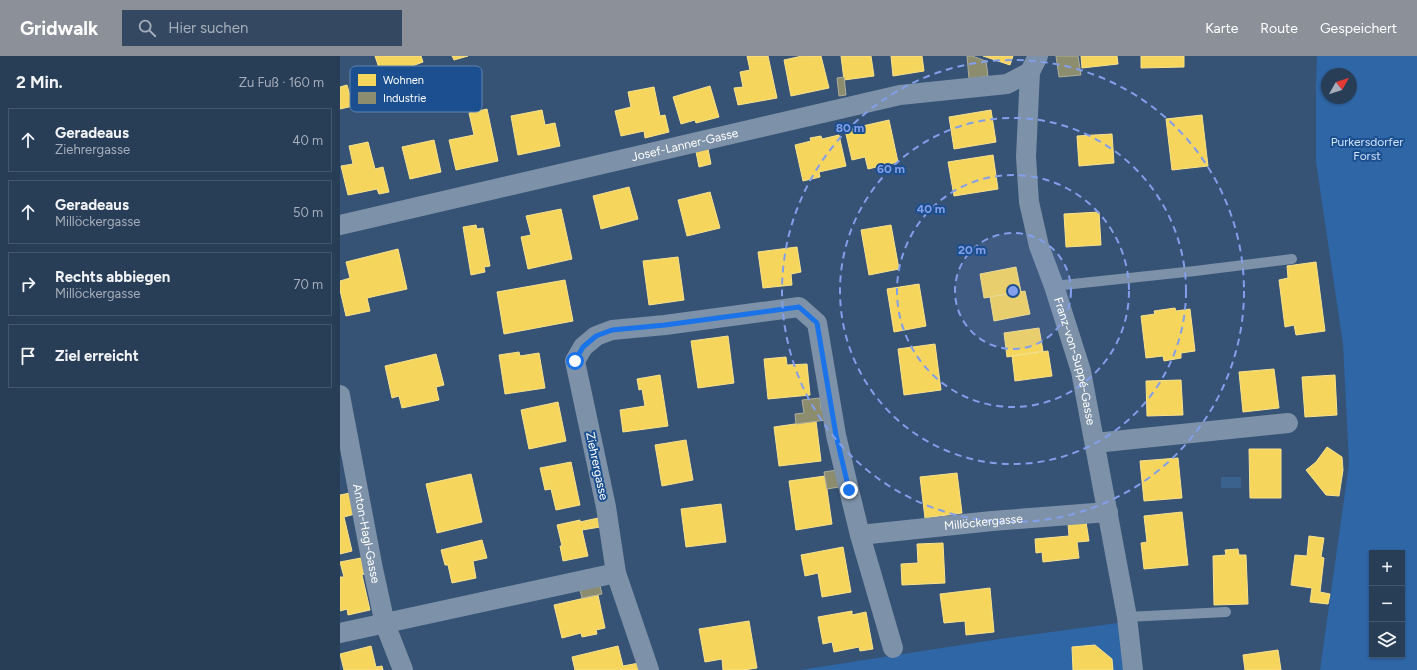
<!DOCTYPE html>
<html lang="de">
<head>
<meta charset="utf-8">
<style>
	body { margin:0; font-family:Figtree,sans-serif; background:#344961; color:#f1f3f6 }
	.controls { position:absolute; right:12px; bottom:12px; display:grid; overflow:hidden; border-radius:0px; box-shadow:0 1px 3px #0004 }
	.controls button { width:36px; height:36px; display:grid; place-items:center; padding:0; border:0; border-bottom:1px solid #44576d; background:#283e57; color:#f1f3f6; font:20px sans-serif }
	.compass { position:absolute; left:981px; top:12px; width:36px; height:36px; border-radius:50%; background:#283e57; box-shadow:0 1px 3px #0004; rotate:51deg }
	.stop { position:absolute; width:12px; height:12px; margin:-9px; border:3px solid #1a73e8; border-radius:50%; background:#fff }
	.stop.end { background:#1a73e8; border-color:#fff; box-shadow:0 1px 4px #0008 }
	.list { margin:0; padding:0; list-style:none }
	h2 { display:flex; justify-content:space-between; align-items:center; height:52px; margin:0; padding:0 16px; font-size:17px }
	h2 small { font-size:13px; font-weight:400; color:#a5aeba }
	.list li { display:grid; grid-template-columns:26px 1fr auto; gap:12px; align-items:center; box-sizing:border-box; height:64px; margin:0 8px 8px; padding:0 8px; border:1px solid #44576d; border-radius:0px }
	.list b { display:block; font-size:15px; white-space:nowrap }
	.list p { margin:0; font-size:13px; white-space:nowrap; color:#a5aeba }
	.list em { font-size:13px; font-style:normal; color:#a5aeba }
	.icon { flex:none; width:22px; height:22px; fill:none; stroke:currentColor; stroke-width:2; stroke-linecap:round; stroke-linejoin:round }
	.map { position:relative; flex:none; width:1077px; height:614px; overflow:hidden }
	header { display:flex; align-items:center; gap:24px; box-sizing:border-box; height:56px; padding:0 20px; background:#8c9099; color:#fff }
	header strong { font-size:19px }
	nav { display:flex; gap:22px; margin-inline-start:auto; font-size:14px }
	.search { width:280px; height:36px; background:#344961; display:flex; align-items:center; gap:10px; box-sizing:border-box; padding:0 14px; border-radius:0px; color:#a5aeba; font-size:15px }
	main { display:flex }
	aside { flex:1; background:#283e57 }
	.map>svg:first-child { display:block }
	.green { fill:#2f66a5; fill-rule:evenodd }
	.water { fill:#3b618d }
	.homes { fill:#f6d55c; stroke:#f9e28d }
	.industry { fill:#8c8c6e; stroke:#aeae9a }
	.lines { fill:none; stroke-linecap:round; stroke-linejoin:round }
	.service { stroke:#7d92a8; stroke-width:10 }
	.minor { stroke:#7d92a8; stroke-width:20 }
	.route { stroke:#1a73e8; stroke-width:5 }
	.ring { fill:none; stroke:#839eea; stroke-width:2; stroke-dasharray:7 5 }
	.labels { text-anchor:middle; stroke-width:4; stroke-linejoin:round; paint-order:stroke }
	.park-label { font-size:12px; fill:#cfe3fa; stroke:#1b4f8f }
	.street-label { font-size:12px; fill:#fff; stroke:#1b4f8f }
	.key { fill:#1b4f8f; stroke:#5f84b1; stroke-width:1 }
	.key-label { font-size:11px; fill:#fff }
	.centre { fill:#839eea; stroke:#1b4f8f; stroke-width:2 }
	.ring-label { font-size:12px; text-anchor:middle; font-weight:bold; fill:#839eea; stroke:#1b4f8f; stroke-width:4; stroke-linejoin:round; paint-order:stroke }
</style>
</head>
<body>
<header>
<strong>Gridwalk</strong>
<div class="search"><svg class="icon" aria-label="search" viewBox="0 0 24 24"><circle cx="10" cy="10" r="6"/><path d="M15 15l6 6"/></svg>Hier suchen</div>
<nav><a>Karte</a><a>Route</a><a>Gespeichert</a></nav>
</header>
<main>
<aside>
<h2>2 Min.<small>Zu Fuß · 160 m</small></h2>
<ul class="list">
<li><svg class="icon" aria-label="ahead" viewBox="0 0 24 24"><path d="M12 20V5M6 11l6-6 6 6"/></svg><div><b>Geradeaus</b><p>Ziehrergasse</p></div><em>40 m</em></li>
<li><svg class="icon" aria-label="ahead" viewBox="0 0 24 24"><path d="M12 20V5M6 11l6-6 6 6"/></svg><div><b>Geradeaus</b><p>Millöckergasse</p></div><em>50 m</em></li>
<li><svg class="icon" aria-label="right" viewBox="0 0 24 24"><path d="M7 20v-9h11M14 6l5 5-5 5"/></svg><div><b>Rechts abbiegen</b><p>Millöckergasse</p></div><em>70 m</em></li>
<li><svg class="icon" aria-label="arrive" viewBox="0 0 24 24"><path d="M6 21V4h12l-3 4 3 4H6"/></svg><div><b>Ziel erreicht</b></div></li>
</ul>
</aside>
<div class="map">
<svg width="1077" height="614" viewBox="0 0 1077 614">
	<rect width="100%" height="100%" fill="#365274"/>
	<g class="green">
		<path d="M977,0h100v614h-97l29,-206 -6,-120 -27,-182v-77zM987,18h24v24h-24zM1032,497h30v102h-30z"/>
		<polygon points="778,567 785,614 460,614 666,582"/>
	</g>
	<rect class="water" x="881" y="421" width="20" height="11"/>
	<g class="homes">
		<polygon points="35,0 81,0 83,6 42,21"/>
		<polygon points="112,0 128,0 114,4"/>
		<polygon points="407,0 428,0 437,42 398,49 394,32 403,31 400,16 410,14"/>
		<polygon points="462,0 481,0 489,32 451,40 444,4"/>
		<polygon points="501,0 531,0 534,20 504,24"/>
		<polygon points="551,0 582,0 584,15 553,20"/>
		<polygon points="643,0 673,0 670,9"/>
		<polygon points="741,0 777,0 778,8 742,12"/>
		<polygon points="801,0 844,0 844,11 801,12"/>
		<polygon points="7,29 13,50 0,53 0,31"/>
		<polygon points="370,30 379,61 356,67 355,64 341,68 333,41"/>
		<polygon points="314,31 320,60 325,59 329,76 305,82 304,75 281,80 275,55 291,51 288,36"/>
		<polygon points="147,53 158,105 116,114 109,84 134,79 129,57"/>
		<polygon points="202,54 205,69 215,67 220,90 178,99 171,60"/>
		<polygon points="651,54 656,86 614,93 609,61"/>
		<polygon points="862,59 868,110 832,114 826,63"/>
		<polygon points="549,64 558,106 528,113 525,101 512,104 505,74"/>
		<polygon points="772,78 774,107 739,110 737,80"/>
		<polygon points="499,79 506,110 479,116 480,121 463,125 455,89 471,85 470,82 481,80 482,83"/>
		<polygon points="94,84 101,116 70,123 62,91"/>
		<polygon points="28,86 35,113 43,111 49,136 39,138 37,133 8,139 1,110 13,108 9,90"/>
		<polygon points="368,93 371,108 359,111 356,96"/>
		<polygon points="653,99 658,133 614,140 608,106"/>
		<polygon points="289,131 298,163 261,173 253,140"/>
		<polygon points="370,136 380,172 347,180 338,144"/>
		<polygon points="221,153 232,203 188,213 181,181 191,179 186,160"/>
		<polygon points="759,156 761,189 726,191 724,158"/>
		<polygon points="136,169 137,173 143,172 150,210 144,211 145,216 131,219 123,171"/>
		<polygon points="551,169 559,213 529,219 521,174"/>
		<polygon points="457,191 461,216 451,218 452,229 423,232 418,196"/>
		<polygon points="58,193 67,233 27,242 30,255 6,260 0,234 0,225 10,222 6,206"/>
		<polygon points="338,201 344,244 309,249 303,205"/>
		<polygon points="976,206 985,275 956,279 954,269 945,271 939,224 948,222 947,210"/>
		<polygon points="676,211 681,236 644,242 640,218"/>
		<polygon points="225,224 233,265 164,278 157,236"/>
		<polygon points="579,228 586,270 554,276 547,233"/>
		<polygon points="685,235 690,258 654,265 650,241"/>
		<polygon points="835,252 836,255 850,253 855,295 841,297 841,302 824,305 823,300 806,302 801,260 815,258 814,255"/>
		<polygon points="699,272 703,295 667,301 664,277"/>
		<polygon points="388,280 394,327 358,332 351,285"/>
		<polygon points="595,288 601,334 564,339 558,293"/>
		<polygon points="708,295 712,320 675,325 672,300"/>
		<polygon points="179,296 180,300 199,297 205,332 165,338 159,299"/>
		<polygon points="96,298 104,329 96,331 99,344 62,352 59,340 52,342 45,310"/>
		<polygon points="446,301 447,309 467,308 470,339 428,343 424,303"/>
		<polygon points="934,313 939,352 903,356 899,316"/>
		<polygon points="320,319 328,370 283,376 280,354 305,350 302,333 299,334 297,323"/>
		<polygon points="995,319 997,359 965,361 962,321"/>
		<polygon points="841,324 843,359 807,360 806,325"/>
		<polygon points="218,346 226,385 189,393 181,354"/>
		<polygon points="476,365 481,405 439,410 434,371"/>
		<polygon points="346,384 353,424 322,430 315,389"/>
		<polygon points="987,391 1002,401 1003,414 999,440 986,439 966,414 976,406"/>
		<polygon points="909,393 941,393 941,442 910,442"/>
		<polygon points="838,402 842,442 804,445 800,405"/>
		<polygon points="231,406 240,449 216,454 211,433 205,434 200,412"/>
		<polygon points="617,417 622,457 585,462 580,421"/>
		<polygon points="131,418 142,466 97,477 86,428"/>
		<polygon points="485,420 492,468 456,474 449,425"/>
		<polygon points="10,437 15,458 4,461 12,495 0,498 0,439"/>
		<polygon points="381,448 386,486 346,491 341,453"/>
		<polygon points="842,456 848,509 804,513 801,487 807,486 804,460"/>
		<polygon points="258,462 260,471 242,474 248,500 223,505 220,490 222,490 217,469 240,464 240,466"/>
		<polygon points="746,466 749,485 737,486 739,502 703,506 702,496 696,497 695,483 729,480 728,468"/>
		<polygon points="969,480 984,482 981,501 984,502 980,536 990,538 988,548 970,546 972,532 951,529 955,499 967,500"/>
		<polygon points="142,484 147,502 133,505 136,522 112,527 108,509 105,509 101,494"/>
		<polygon points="603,487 605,527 562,529 561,508 578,507 577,488"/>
		<polygon points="503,491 511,536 482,541 478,517 465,520 461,499"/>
		<polygon points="898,493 899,499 906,499 908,548 874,549 873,500 886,499 885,494"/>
		<polygon points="21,502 24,518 22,519 30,554 8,559 7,553 0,555 0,521 4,521 0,506"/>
		<polygon points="650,532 654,576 626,579 625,565 604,567 600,538"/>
		<polygon points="258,539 265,572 256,574 257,578 242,581 241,577 222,582 214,549"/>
		<polygon points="512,555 512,559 526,556 533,593 520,595 519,591 494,596 492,586 483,588 478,561"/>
		<polygon points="409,565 417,612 404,614 383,614 382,603 365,606 359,573"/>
		<polygon points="755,589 772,603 773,614 733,614 732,591"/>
		<polygon points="31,590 36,611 42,610 43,614 4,614 0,598"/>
		<polygon points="278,590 283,610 299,607 301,614 235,614 232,601"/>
		<polygon points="938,594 941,614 905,614 903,599"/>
	</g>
	<g class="industry">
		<polygon points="627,0 632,0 646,5 648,20 629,23"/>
		<polygon points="716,0 738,0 741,19 719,21"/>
		<polygon points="504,21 506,39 499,40 497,22"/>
		<polygon points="480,342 481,354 485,354 486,364 456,368 455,358 464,357 462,344"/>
		<polygon points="497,414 499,431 487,433 484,416"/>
		<polygon points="259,526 262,538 242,542 239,530"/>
	</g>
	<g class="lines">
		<g class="service">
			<polyline points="714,230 855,215 952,203"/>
			<polyline points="787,561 886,556"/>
		</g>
		<g class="minor">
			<path id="s1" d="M698,0l-8,16 -4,85 3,45 10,44 15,40 27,85 46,246 6,53"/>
			<path id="s2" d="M0,169l560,-130 107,-11 23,-12"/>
			<path id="s3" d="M0,339l33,174 12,55 18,46"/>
			<polyline points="755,387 948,367"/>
			<path id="s4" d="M520,479l132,-14 116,-9"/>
			<polyline points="0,577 276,517"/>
			<polyline points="309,614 276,517 266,451 235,305 243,291 256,280 272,274 325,269 459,251 477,267 496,379 509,434 520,479 553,592"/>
		</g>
	</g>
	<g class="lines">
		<polyline class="route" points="235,305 243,291 256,280 272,274 325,269 459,251 477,267 496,379 509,434"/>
	</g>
	<circle cx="673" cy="235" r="58" fill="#839eea" fill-opacity=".12"/>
	<g class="ring">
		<circle cx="673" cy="235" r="58"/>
		<circle cx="673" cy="235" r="116"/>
		<circle cx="673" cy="235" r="173"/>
		<circle cx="673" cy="235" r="231"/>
	</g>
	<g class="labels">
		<g class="park-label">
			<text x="1027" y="90">Purkersdorfer<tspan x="1027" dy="14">Forst</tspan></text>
		</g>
		<g class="street-label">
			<text dy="4" stroke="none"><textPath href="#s2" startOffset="354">Josef-Lanner-Gasse</textPath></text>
			<text dy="4" stroke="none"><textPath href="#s1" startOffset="314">Franz-von-Suppé-Gasse</textPath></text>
			<text transform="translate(257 410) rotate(78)" y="4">Ziehrergasse</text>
			<text dy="4" stroke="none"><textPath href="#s4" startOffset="124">Millöckergasse</textPath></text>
			<text dy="4" stroke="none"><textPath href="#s3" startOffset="141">Anton-Hagl-Gasse</textPath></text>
		</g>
	</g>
	<rect x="10" y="10" width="132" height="46" rx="6" class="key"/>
	<rect x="18" y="18" width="18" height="12" fill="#f6d55c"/>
	<rect x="18" y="36" width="18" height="12" fill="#8c8c6e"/>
	<g class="key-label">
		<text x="43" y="28">Wohnen</text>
		<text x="43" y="46">Industrie</text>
	</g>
	<circle cx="673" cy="235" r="6" class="centre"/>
	<g class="ring-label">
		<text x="510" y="76">80 m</text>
		<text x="551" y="117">60 m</text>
		<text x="591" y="157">40 m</text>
		<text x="632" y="198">20 m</text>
	</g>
</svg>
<div class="controls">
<button>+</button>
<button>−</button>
<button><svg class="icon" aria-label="layers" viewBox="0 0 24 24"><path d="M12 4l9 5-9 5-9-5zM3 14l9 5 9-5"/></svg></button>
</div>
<svg class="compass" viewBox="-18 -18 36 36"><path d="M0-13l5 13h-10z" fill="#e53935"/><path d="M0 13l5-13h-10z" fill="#a5aeba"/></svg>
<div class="stop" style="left:235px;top:305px"></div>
<div class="stop end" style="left:509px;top:434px"></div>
</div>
</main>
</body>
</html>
